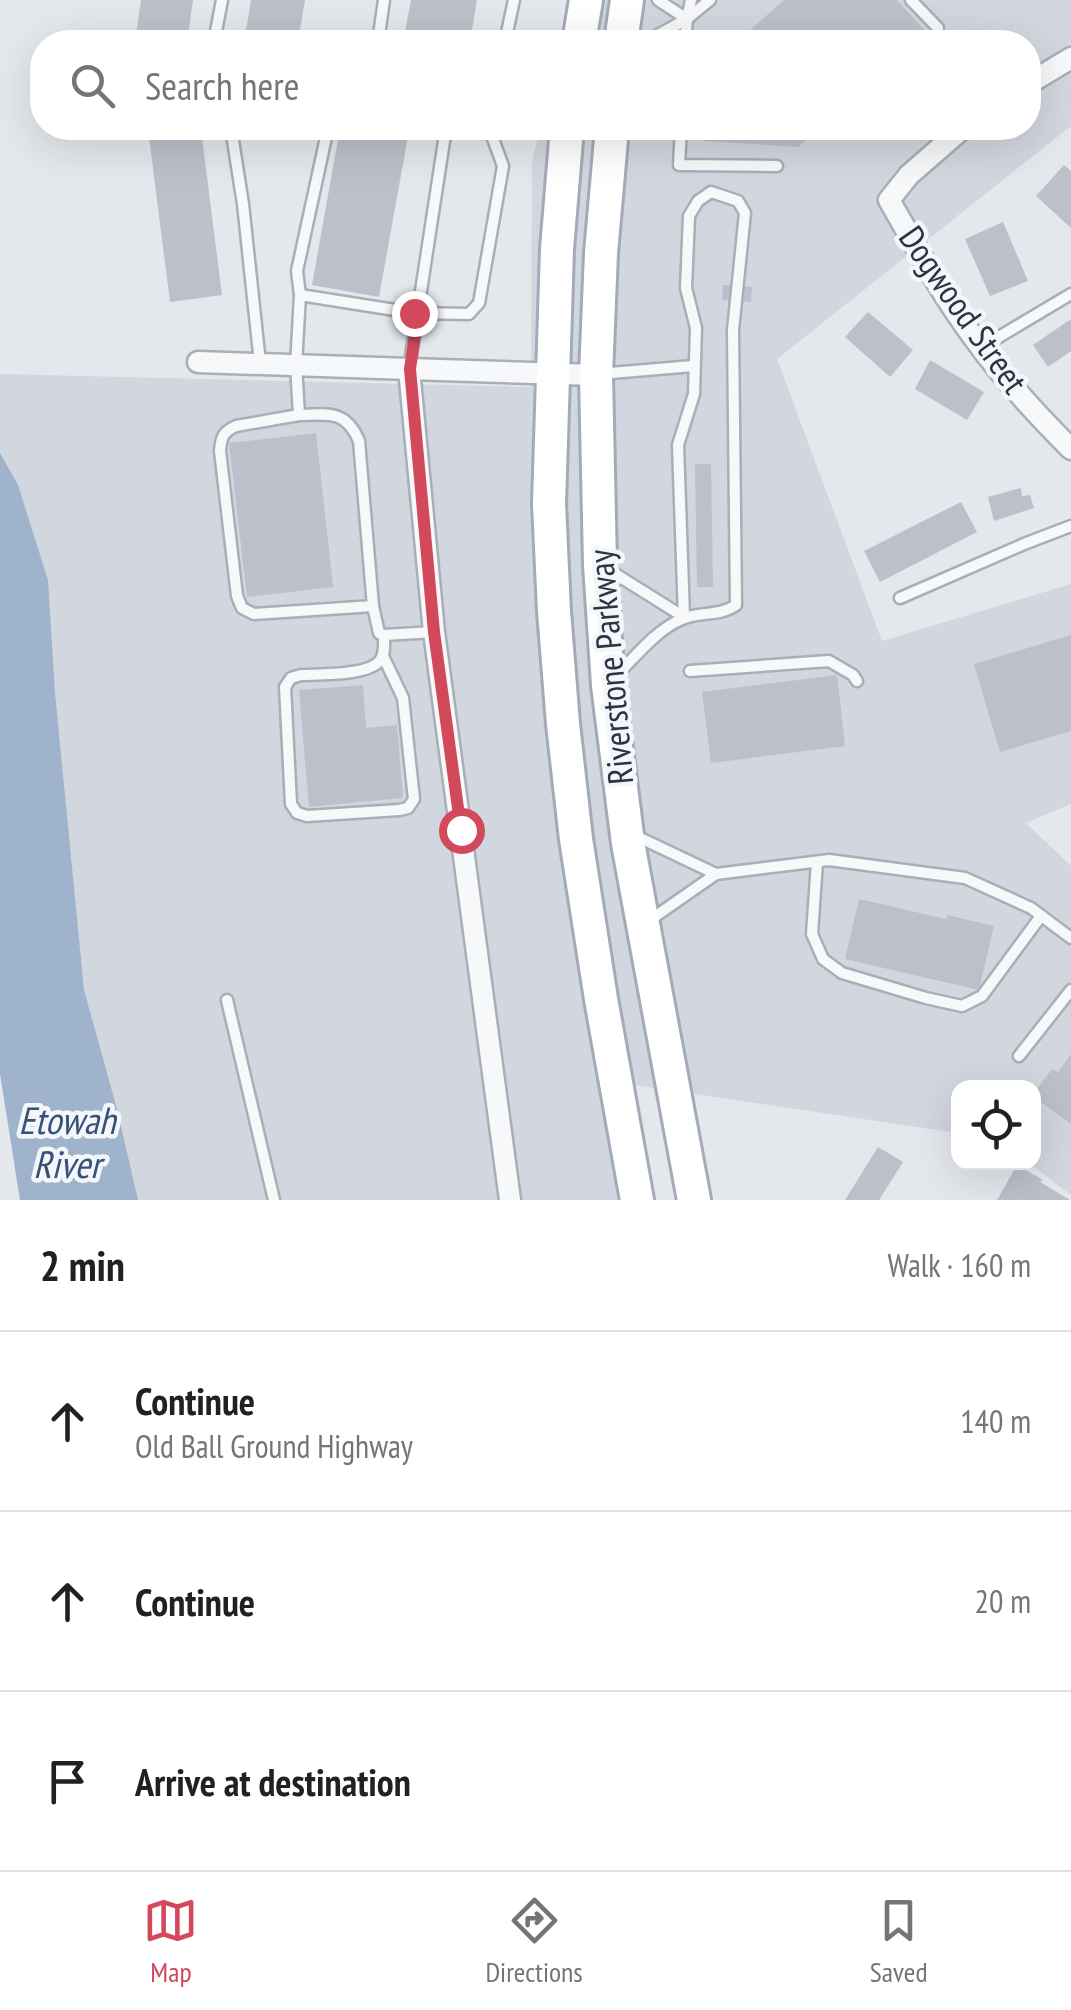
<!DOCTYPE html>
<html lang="en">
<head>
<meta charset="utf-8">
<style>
	body { margin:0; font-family:"PT Sans Narrow",sans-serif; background:#f2f2f2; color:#202124 }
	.controls { position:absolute; right:30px; bottom:30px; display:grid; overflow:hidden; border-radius:20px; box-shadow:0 10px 40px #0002 }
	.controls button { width:90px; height:90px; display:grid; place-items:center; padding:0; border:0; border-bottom:2px solid #e0e0e0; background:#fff; color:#202124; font:50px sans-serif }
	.stop { position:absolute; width:30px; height:30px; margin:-22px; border:8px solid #d1495b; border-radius:50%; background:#fff }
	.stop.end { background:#d1495b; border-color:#fff; box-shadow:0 2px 10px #0008 }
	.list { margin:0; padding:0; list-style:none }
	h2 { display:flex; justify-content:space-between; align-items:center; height:130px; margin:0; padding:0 40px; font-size:42px }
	h2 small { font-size:32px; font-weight:400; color:#757577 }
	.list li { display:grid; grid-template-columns:65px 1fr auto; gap:30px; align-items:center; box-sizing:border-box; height:180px; padding:0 40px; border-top:2px solid #e0e0e0 }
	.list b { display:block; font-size:38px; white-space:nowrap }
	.list p { margin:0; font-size:32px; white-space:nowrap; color:#757577 }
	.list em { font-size:32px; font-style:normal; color:#757577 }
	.icon { flex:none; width:55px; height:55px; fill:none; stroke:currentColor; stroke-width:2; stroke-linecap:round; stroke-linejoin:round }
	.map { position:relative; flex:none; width:1071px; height:1200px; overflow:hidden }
	.search { position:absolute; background:#fff; box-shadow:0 10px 40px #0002; left:30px; right:30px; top:30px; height:110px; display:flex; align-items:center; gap:25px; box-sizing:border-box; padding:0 35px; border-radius:40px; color:#757577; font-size:38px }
	.sheet { height:670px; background:#fff }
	nav { display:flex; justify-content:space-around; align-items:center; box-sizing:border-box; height:140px; border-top:2px solid #e0e0e0; background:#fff; font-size:28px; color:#757577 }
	nav a { display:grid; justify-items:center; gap:5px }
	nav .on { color:#d1495b }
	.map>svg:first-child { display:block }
	.built { fill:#d2d6de }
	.water { fill:#9fb4cc }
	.building { fill:#bbc0ca }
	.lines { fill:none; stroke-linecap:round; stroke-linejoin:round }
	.service-casing { stroke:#a9aeb7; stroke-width:15 }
	.minor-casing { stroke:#a9aeb7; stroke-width:25 }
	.primary-casing { stroke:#a3abb8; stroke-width:38 }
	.service { stroke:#f7f8fa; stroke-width:10 }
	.minor { stroke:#f7f8fa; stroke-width:20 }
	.primary { stroke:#fff; stroke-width:32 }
	.route { stroke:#d1495b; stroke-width:12 }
	.labels { text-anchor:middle; stroke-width:9; stroke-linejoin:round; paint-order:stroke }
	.street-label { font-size:35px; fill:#2b3445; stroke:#f4f6f9 }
	.water-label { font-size:38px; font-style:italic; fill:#34527a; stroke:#f4f6f9 }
</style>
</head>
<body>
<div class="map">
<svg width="1071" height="1200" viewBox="0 0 1071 1200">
	<rect width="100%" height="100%" fill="#e4e7ec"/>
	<polygon class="built" points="572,0 1071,0 1071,126 777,359 882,641 1071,584 1071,804 1026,823 1071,866 1071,1195 1029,1163 1034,1162 1034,1088 958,1088 958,1133 634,1085 645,1200 94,1200 0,503 0,374 531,387 532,162 540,128 1028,128 1028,42 561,42"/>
	<polygon class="water" points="0,453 18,485 48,580 55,693 84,990 117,1109 138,1200 20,1200 0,1074"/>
	<g class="building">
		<polygon points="141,0 193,0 187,42 135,42"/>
		<polygon points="251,0 305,0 298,42 244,42"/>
		<polygon points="411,0 477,0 470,42 403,42"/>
		<polygon points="784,0 897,0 925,31 913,42 737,42"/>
		<polygon points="340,128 359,128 408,136 379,297 312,285"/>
		<polygon points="704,128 819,128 798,147 704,141"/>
		<polygon points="201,130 222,295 170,302 149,137"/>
		<polygon points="1064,165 1071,171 1071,228 1036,196"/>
		<polygon points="1003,222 1028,281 990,296 965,239"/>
		<polygon points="723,285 752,287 751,302 722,300"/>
		<polygon points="868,312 913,350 890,377 845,337"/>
		<polygon points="1071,319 1071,351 1048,367 1033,345"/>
		<polygon points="930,360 984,392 967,420 915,389"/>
		<polygon points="316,433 333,587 247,597 229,443"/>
		<polygon points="695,464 711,464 713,587 697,587"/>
		<polygon points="1021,488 1022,496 1030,495 1034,508 994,521 988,497"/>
		<polygon points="961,502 977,532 880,582 864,551"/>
		<polygon points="1071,635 1071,731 1000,752 974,664"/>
		<polygon points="837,675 845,746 711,763 702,692"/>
		<polygon points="363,685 366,728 397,725 403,798 309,807 299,690"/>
		<polygon points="859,899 946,919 947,915 994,926 979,990 845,959"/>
		<polygon points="1071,1054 1071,1124 1034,1097 1034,1093 1052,1069 1058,1072"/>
		<polygon points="878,1147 903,1162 879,1200 845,1200"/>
		<polygon points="1017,1165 1043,1180 1040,1182 1070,1200 997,1200"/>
	</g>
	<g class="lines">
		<defs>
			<g id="service">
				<polyline points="658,0 687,19"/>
				<polyline points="911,0 938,28"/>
				<polyline points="214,42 222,0"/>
				<polyline points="378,42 384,0"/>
				<polyline points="505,42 514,0"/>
				<polyline points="645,42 687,19 710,0"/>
				<polyline points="685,42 687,19 691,0"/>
				<polyline points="231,128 243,204 260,363"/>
				<path d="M328,128l-31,143 3,24 -4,70 3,50c30,-1 47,-5 60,26l14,165 6,27 5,2 50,-3"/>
				<polyline points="681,128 679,165 777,166"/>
				<polyline points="300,295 414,313 469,314 479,303 503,166 489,128"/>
				<polyline points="982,347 1071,294"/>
				<polyline points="409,369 446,128"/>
				<polyline points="599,374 693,366"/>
				<path d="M299,415l-63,11c-13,6 -15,11 -16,25l17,145 5,12 12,6 119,-8"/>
				<polyline points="609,570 684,617"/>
				<polyline points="900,598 1024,544 1071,526"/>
				<path d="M383,656l20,42 11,101 -6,9 -9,2 -92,6 -10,-3 -6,-9 -6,-117 6,-9 10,-3c19,-1 70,1 80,-16 4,-6 3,-16 3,-24"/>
				<polyline points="690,671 829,661 853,675 857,681"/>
				<path d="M615,677c20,-20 41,-47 67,-58 18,-8 37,-2 54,-14l-3,-275 12,-117 -7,-12 -27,-9 -13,9 -9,15 -3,72 10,40 -2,66 -16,51 6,172"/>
				<polyline points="636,836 716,874"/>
				<polyline points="817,862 812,934 823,959 842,973 926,998 962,1006 982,996 1041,916"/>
				<polyline points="650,920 716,874 829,860 965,878 1031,908 1071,938"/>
				<polyline points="227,1000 274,1200"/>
				<polyline points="1019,1056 1071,990"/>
			</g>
			<g id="minor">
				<polyline points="1028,84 1071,58"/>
				<path d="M963,128l-54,47 -20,25c27,47 53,95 85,138 29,40 62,76 97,111"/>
				<polyline points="198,362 409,369"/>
				<polyline points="510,1200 434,632 409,369 596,375"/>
			</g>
			<g id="primary">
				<polyline points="579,42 586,0"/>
				<polyline points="621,42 627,0"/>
				<polyline points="567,128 557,249 549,504 554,611 563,724 576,839 601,999 637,1200"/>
				<polyline points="612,128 601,253 596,375 600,565 608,685 628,843 694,1200"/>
			</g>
		</defs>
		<use href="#service" class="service-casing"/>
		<use href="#minor" class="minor-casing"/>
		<use href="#primary" class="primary-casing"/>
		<use href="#service" class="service"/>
		<use href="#minor" class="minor"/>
		<use href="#primary" class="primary"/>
	</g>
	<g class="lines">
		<polyline class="route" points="414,313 418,313 410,369 434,632 461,830"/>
	</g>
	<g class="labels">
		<g class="street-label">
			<text transform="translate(963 310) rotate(55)" y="12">Dogwood Street</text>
			<text transform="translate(611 667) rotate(-95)" y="12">Riverstone Parkway</text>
		</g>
		<g class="water-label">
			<text x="67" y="1134">Etowah<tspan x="67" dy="44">River</tspan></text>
		</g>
	</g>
</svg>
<div class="controls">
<button><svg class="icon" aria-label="locate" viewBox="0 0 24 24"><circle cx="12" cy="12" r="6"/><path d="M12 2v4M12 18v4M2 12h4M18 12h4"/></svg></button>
</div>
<div class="stop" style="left:461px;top:830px"></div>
<div class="stop end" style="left:414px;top:313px"></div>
<div class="search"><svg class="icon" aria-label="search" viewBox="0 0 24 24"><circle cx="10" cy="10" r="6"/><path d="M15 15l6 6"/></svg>Search here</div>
</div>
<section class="sheet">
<h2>2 min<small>Walk · 160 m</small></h2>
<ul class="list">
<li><svg class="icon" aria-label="ahead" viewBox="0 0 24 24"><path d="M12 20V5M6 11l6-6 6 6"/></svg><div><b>Continue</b><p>Old Ball Ground Highway</p></div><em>140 m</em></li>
<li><svg class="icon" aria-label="ahead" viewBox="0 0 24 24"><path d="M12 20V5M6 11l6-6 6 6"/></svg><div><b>Continue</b></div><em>20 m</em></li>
<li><svg class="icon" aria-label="arrive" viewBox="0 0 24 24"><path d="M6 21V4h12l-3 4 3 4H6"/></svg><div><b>Arrive at destination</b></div></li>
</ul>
</section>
<nav>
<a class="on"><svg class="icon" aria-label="map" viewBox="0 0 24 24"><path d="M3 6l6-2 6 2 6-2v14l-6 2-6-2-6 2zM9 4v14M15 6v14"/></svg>Map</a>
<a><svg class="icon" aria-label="directions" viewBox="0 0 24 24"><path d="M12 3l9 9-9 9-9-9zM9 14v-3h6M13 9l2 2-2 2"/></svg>Directions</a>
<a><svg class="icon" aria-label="saved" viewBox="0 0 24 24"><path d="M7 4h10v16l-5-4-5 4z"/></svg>Saved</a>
</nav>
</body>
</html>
